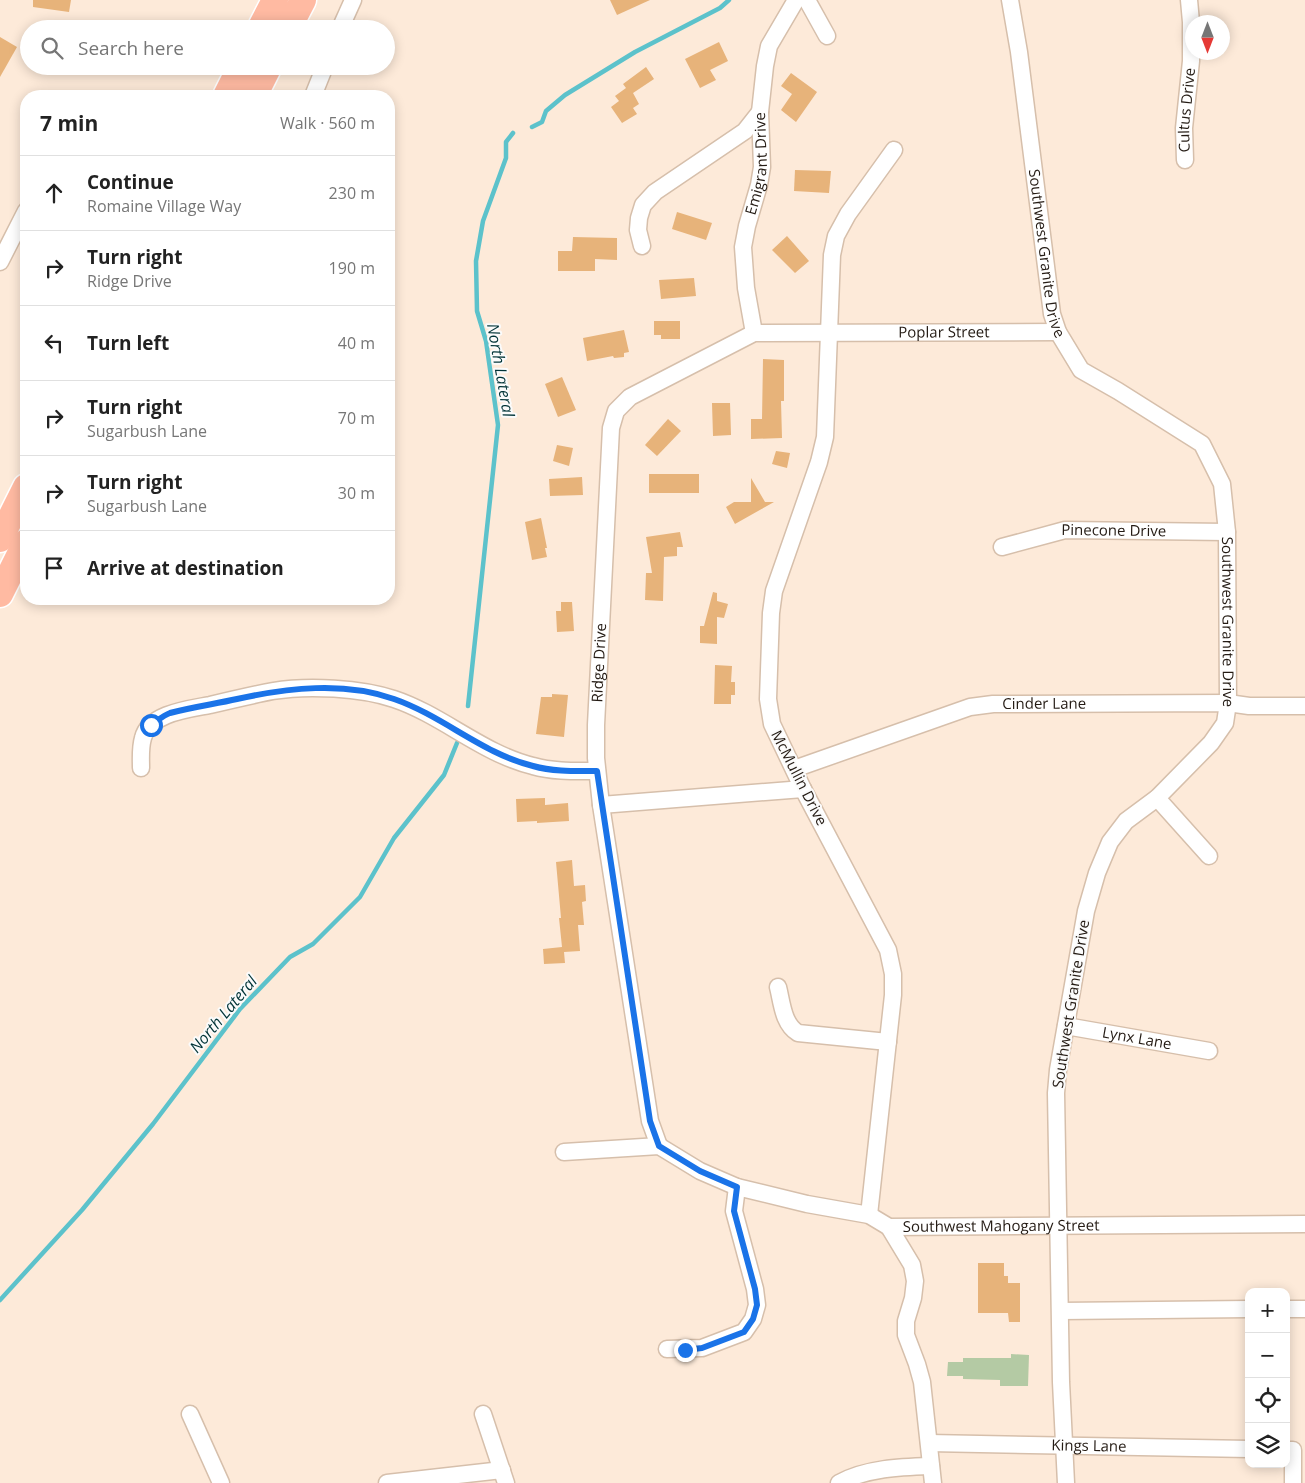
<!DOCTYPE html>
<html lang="en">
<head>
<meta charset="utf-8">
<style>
	body { margin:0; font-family:"Open Sans",sans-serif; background:#f6f6f6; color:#222 }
	.controls { position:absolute; right:15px; bottom:15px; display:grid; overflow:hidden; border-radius:10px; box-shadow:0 2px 12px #0003 }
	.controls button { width:45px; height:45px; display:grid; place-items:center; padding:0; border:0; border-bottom:1px solid #e0e0e0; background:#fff; color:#222; font:25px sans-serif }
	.compass { position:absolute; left:1185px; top:15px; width:45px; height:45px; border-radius:50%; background:#fff; box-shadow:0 2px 12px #0003; rotate:180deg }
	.stop { position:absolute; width:15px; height:15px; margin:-11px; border:4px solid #1a73e8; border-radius:50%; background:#fff }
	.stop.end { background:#1a73e8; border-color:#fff; box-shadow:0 1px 5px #0008 }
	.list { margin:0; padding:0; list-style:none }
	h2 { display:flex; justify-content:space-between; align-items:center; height:65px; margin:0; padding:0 20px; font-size:21px }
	h2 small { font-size:16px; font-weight:400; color:#767676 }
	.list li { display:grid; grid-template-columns:32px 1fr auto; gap:15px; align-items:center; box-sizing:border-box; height:75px; padding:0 20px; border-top:1px solid #e0e0e0 }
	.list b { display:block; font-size:19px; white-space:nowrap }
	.list p { margin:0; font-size:16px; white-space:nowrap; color:#767676 }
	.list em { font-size:16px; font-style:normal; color:#767676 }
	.icon { flex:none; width:28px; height:28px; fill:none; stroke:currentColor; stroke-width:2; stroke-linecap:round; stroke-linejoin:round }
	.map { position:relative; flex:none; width:1305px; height:1483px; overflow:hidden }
	.search { position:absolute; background:#fff; box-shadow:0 2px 12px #0003; left:20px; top:20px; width:375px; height:55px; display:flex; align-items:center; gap:12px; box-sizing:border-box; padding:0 18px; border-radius:28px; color:#767676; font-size:19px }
	.panel { position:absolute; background:#fff; box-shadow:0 2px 12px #0003; left:20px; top:90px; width:375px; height:515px; border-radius:20px }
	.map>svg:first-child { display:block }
	.green { fill:#b4caa4 }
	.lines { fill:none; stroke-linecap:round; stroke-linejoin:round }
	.stream { stroke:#5cc2cb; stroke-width:4.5 }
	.building { fill:#e7b37a }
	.minor-casing { stroke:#d6bfab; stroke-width:19 }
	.trunk-casing { stroke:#fff; stroke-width:29 }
	.minor { stroke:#fff; stroke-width:16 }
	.trunk { stroke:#ffbaa2; stroke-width:26 }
	.route { stroke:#1a73e8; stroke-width:6 }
	.labels { text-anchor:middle; stroke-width:4; stroke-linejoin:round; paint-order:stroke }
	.street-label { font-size:15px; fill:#241b14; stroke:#fbfbfb }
	.water-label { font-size:16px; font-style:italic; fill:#003336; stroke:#fbfbfb }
</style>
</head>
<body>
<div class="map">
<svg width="1305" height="1483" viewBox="0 0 1305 1483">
	<rect width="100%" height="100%" fill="#fdead9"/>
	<polygon class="green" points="1011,1354 1029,1355 1028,1386 1000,1386 1000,1380 963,1379 963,1376 947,1376 948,1362 963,1362 963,1358 1011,1358"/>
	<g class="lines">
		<g class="stream">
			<polyline points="532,127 542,122 546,111 565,95 635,52 720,8 729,0"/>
			<polyline points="468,706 498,425 486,341 477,311 476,261 483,221 506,158 506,142 513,133"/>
			<polyline points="0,1300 82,1210 153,1124 240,1009 290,957 313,944 360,897 394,838 444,775 457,743"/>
		</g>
	</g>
	<g class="building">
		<polygon points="33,0 71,0 69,12 33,7"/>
		<polygon points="610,0 650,0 617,15"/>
		<polygon points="0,37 17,47 0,77"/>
		<polygon points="719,42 728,61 710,70 716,80 700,88 685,59"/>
		<polygon points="646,67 654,79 633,93 639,104 633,108 637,114 622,123 611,107 619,101 615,96 626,88 623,84"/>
		<polygon points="791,73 817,92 796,122 781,110 792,94 781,86"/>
		<polygon points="795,170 831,171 829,193 794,191"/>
		<polygon points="677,212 712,223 706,240 672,229"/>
		<polygon points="787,236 809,261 795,273 772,250"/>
		<polygon points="573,237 617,238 617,260 595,259 595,271 558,271 558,251 572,251"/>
		<polygon points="694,278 696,296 661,299 659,280"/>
		<polygon points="654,321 680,321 680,339 661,339 661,335 654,335"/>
		<polygon points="624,330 629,352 624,353 624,357 614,358 613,356 587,361 583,338"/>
		<polygon points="763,359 784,360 784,401 781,401 782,438 751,439 751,419 762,419"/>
		<polygon points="562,377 576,410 558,417 545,384"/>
		<polygon points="712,403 730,403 731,435 713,436"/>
		<polygon points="668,419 681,431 657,456 645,445"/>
		<polygon points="557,445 573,448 569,466 553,461"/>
		<polygon points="776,451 790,453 787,468 772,464"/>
		<rect x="649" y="474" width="50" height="19"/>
		<polygon points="582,477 583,495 550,496 549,479"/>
		<polygon points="751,478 765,502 774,502 735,524 726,507 734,502 751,502"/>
		<polygon points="541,518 547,548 545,548 547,557 532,560 525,522"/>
		<polygon points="680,532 683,547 677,547 677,556 664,557 663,601 645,600 646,573 652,573 646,537"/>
		<polygon points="713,592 717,593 717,601 728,604 724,618 717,617 717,644 700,643 700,626 704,626"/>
		<polygon points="561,602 572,602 574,631 557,632 556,611 561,611"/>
		<polygon points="715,665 732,666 731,682 735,682 735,695 731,695 731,704 714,704"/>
		<polygon points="552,694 568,695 564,737 536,734 541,697 552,697"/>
		<polygon points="545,798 545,805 568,803 569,821 537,823 537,821 517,822 516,799"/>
		<polygon points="572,860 574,886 585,885 586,901 582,902 584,925 578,925 580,951 564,952 565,963 544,964 543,949 562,947 559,918 561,918 556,862"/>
		<polygon points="978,1263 1004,1263 1004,1276 1008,1276 1008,1283 1020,1283 1020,1322 1009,1322 1008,1313 978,1313"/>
	</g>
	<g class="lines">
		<defs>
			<g id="minor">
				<polyline points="807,0 827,36"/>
				<path id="s1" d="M1010,0l9,52 33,262 6,18 23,38 37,21 84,53 20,40 5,48 1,171 -3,20 -14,20 -54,55 -31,23 -16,21 -13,31 -11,38 -28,159 -2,23 5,289 5,101"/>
				<polyline points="340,29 353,0"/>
				<polyline points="313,96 325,66"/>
				<path id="s2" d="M1185,160l-1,-32 7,-67v-39l-2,-22"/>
				<polyline points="642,246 638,230 639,218 643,205 655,192 745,131 760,112"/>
				<polyline points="0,262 26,211"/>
				<path id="s3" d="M754,333l-8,-45 -3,-41 4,-21 12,-41 3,-18 -2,-55 5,-46 4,-20 27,-46"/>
				<path id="s4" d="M1002,547l63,-17 162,2"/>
				<path d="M141,768c0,-9 -1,-20 2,-30 6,-25 47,-29 67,-33 21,-5 42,-10 63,-14 35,-6 88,-3 121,8 48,16 89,55 139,67 21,6 43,5 64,5"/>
				<path id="s5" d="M794,769l176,-62 23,-3 235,-1 21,3h56"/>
				<polyline points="1157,798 1209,856"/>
				<polyline points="601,805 803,789"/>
				<path d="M778,987c4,16 5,37 20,46l90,9"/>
				<path id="s6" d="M1066,1026l143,25"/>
				<path id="s7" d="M659,1146l-9,-25 -49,-316 -5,-47v-33l15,-297 5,-17 14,-14 124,-64 304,-1"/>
				<path id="s8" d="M564,1152l95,-6 41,25 37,16 70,17 62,11 20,12 416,-3"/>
				<polyline points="869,1215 893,995 893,974 888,950 803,789 772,724 768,699 771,613 774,591 819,462 825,437 832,255 836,236 848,214 894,150"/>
				<polyline points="889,1227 912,1265 915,1281 913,1298 906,1321 906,1335 917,1364 922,1382 933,1483"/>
				<polyline points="1286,1309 1305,1309"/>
				<polyline points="1061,1311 1249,1309"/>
				<polyline points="667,1349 702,1348 744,1332 753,1319 757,1305 755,1289 734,1211 737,1187"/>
				<polyline points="190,1414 221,1483"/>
				<polyline points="483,1414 506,1483"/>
				<path id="s9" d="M929,1443l320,6"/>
				<polyline points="1286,1450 1293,1450 1293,1483"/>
				<polyline points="387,1483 502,1470"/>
				<path d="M839,1483c28,-15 61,-16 92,-17"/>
			</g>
			<g id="trunk">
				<polyline points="260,29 275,0"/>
				<polyline points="288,29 303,0"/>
				<polyline points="226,96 241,66"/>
				<polyline points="254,96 269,66"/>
				<polyline points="0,539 26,487"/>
				<polyline points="0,594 26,542"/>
			</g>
		</defs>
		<use href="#minor" class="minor-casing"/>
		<use href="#trunk" class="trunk-casing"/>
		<use href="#minor" class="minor"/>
		<use href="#trunk" class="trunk"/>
	</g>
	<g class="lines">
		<path class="route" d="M151,725c6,-4 13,-10 19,-12 22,-6 45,-9 67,-14 50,-11 107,-18 157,0 49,17 89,55 139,67 21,6 43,5 64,5l53,350 9,25 41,25 37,16 -3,24 21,78 2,16 -4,14 -9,13 -42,16 -17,2"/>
	</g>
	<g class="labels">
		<g class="street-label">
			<text dy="5" stroke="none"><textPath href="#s2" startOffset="50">Cultus Drive</textPath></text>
			<text dy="5" stroke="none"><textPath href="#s3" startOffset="172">Emigrant Drive</textPath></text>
			<text dy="5" stroke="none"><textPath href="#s1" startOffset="256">Southwest Granite Drive</textPath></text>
			<text dy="5" stroke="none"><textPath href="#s7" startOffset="1091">Poplar Street</textPath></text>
			<text dy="5" stroke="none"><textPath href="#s4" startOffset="114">Pinecone Drive</textPath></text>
			<text dy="5" stroke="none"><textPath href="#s1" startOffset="705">Southwest Granite Drive</textPath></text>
			<text dy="5" stroke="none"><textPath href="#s7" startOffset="489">Ridge Drive</textPath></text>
			<text dy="5" stroke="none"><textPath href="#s5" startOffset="261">Cinder Lane</textPath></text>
			<text transform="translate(799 778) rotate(63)" y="5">McMullin Drive</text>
			<text transform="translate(1071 1004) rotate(-81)" y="5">Southwest Granite Drive</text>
			<text dy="5" stroke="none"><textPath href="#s6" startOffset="72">Lynx Lane</textPath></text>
			<text dy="5" stroke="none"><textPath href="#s8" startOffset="454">Southwest Mahogany Street</textPath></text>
			<text dy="5" stroke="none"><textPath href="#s9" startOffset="160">Kings Lane</textPath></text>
		</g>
		<g class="water-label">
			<text transform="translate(501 370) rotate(80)" y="6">North Lateral</text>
			<text transform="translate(223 1014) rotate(-50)" y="6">North Lateral</text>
		</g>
	</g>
</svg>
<div class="controls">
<button>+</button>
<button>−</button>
<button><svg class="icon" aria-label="locate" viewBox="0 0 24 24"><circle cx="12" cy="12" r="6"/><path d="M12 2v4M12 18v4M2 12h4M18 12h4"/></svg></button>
<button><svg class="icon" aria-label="layers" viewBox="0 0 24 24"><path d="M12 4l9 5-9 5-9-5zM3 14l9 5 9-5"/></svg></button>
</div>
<svg class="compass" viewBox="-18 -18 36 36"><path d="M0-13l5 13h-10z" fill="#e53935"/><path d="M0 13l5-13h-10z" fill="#767676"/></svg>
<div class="stop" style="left:151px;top:725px"></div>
<div class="stop end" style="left:685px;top:1350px"></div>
<div class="search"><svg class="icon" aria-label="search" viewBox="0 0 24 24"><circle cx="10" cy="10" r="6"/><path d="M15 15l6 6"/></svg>Search here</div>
<section class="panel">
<h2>7 min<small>Walk · 560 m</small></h2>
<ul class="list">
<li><svg class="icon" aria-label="ahead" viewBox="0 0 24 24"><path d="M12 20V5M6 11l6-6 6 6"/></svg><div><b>Continue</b><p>Romaine Village Way</p></div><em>230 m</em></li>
<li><svg class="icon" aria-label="right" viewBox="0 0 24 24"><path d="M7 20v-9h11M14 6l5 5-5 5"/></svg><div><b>Turn right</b><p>Ridge Drive</p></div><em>190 m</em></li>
<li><svg class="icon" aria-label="left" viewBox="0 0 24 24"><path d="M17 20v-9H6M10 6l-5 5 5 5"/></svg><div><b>Turn left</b></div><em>40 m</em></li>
<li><svg class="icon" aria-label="right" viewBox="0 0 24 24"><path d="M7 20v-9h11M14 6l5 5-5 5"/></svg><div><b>Turn right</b><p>Sugarbush Lane</p></div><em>70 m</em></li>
<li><svg class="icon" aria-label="right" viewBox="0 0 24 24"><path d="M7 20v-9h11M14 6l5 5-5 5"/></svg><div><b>Turn right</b><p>Sugarbush Lane</p></div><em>30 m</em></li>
<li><svg class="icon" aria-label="arrive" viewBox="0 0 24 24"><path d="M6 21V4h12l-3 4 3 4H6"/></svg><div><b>Arrive at destination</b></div></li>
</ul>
</section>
</div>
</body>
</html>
